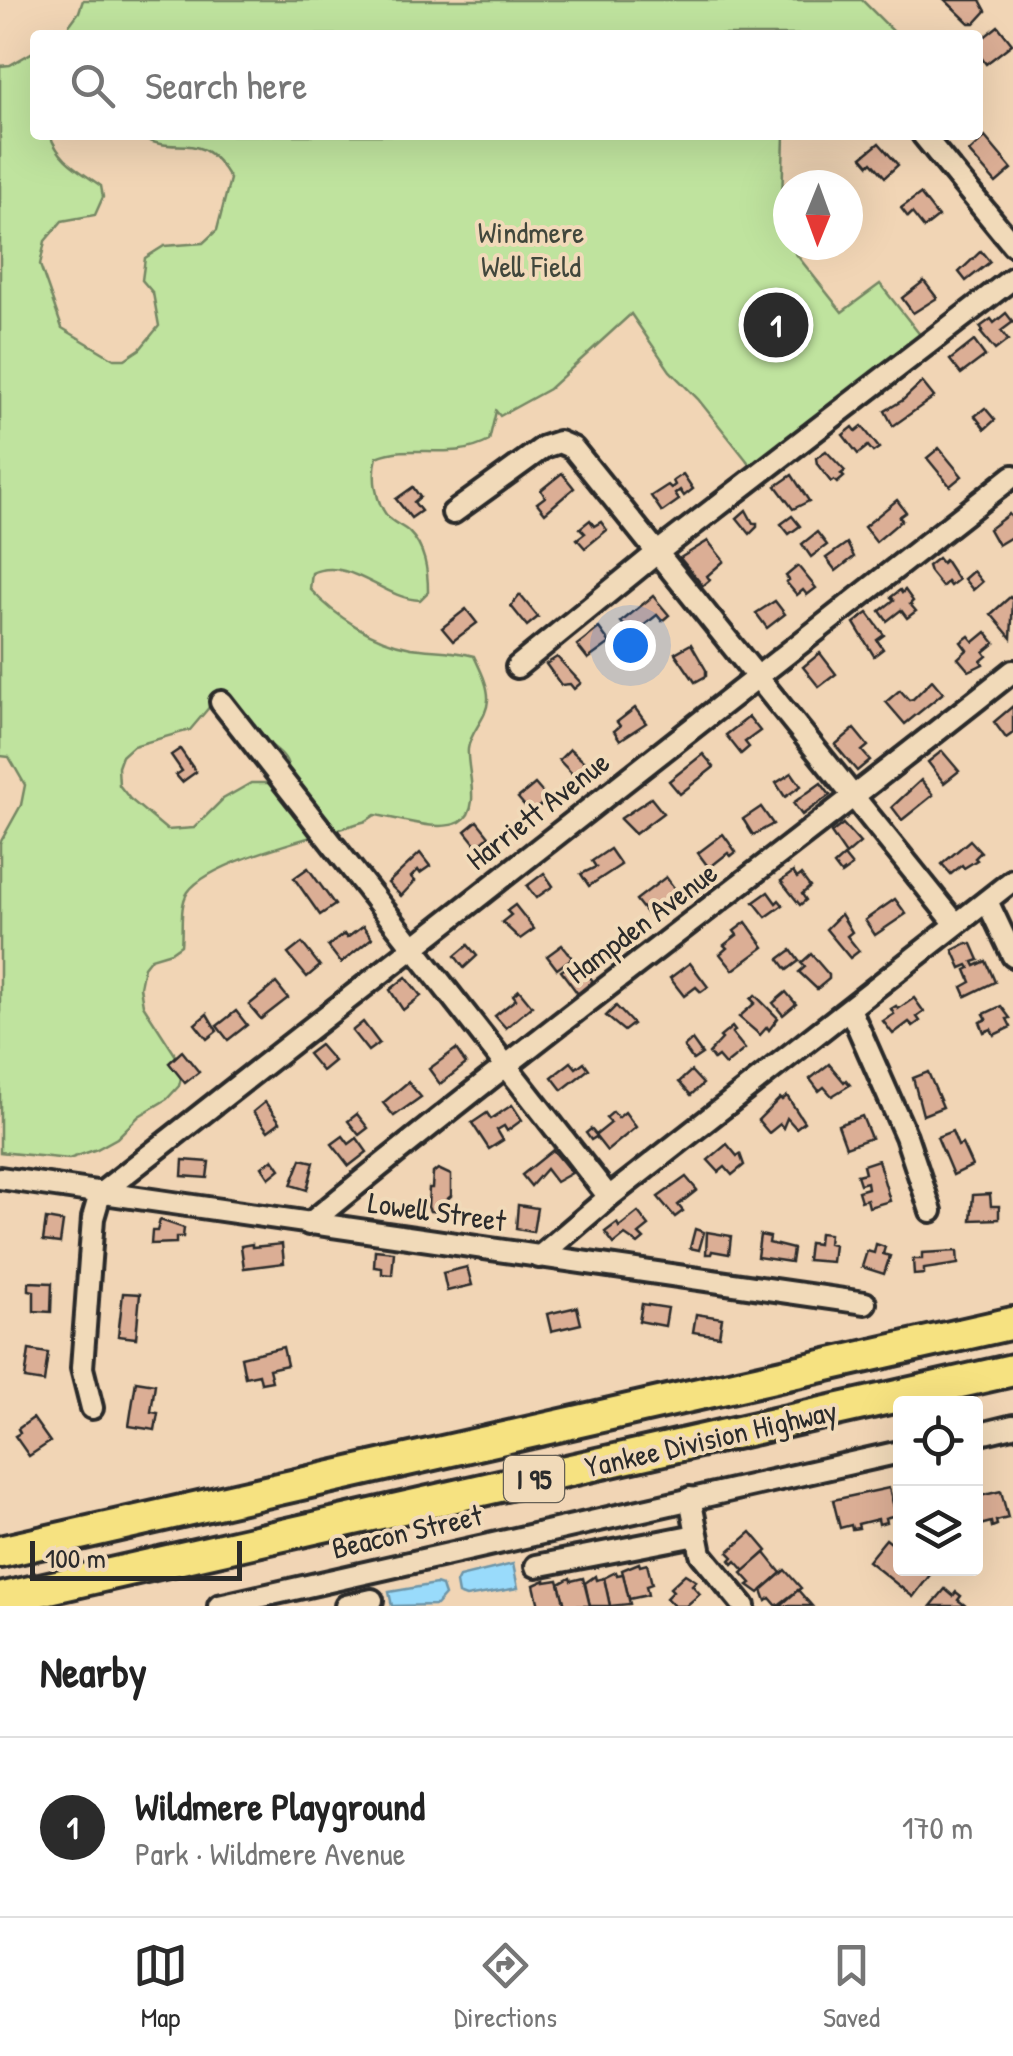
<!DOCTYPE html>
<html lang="en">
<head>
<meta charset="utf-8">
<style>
	body { margin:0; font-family:"Patrick Hand",sans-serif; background:#f2f2f2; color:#222 }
	.controls { position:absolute; right:30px; bottom:30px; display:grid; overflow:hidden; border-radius:10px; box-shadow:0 10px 40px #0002 }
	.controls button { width:90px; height:90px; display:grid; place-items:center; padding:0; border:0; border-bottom:2px solid #e0e0e0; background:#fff; color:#222; font:50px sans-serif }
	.compass { position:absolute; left:773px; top:170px; width:90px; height:90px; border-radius:50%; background:#fff; box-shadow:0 10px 40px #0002; rotate:181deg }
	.scale { position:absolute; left:30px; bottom:25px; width:212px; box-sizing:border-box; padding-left:10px; border:5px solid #2b2b2b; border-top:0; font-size:28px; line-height:35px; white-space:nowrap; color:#2b2b2b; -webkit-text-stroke:8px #f1dab9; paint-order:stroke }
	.you { position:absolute; left:630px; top:645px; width:35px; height:35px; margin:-25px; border:8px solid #fff; border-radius:50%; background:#1a73e8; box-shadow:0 0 0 15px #1a73e833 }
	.badge { display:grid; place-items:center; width:65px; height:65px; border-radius:50%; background:#2b2b2b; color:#fff; font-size:32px; font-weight:700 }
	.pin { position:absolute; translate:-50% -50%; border:5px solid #fff; box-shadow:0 2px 10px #0006 }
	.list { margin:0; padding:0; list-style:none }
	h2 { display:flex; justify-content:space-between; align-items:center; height:130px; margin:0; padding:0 40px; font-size:42px }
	h2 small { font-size:32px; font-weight:400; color:#767676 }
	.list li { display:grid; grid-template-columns:65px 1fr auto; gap:30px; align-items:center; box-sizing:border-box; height:180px; padding:0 40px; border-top:2px solid #e0e0e0 }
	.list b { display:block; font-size:38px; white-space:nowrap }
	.list p { margin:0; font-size:32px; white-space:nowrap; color:#767676 }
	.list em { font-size:32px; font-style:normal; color:#767676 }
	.icon { flex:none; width:55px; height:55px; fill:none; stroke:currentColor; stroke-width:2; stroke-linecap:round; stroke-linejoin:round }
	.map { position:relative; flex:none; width:1013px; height:1606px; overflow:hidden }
	.search { position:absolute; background:#fff; box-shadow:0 10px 40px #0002; left:30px; right:30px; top:30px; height:110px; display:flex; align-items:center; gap:25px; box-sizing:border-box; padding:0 35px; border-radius:10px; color:#767676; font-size:38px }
	.sheet { height:310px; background:#fff }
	nav { display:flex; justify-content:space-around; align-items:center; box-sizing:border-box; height:140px; border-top:2px solid #e0e0e0; background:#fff; font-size:28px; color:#767676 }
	nav a { display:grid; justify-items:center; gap:5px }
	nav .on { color:#2b2b2b }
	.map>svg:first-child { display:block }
	.green { fill:#bfe39e; stroke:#758764; stroke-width:2.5; fill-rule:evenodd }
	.water { fill:#99dbfb; stroke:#6d95a8; stroke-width:2.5 }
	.building { fill:#dbae95; stroke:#2b2b2b; stroke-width:2.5 }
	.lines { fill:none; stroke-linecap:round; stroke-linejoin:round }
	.minor-casing { stroke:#2b2b2b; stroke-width:28 }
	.highway-casing { stroke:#2b2b2b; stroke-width:38 }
	.minor { stroke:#f1dab9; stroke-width:20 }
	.highway { stroke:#f6e281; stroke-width:30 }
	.labels { text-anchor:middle; stroke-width:8; stroke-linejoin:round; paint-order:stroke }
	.shield { fill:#f1dab9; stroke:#666056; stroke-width:2.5 }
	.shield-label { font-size:28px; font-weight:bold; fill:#2b2b2b }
	.park-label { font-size:30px; fill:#41473c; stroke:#f1dab9 }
	.street-label { font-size:30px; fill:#2b2b2b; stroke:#f1dab9 }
</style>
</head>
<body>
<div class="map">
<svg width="1013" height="1606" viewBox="0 0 1013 1606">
	<rect width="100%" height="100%" fill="#f1d5b5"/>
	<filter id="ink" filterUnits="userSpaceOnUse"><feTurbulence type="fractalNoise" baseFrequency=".01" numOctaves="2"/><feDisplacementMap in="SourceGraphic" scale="20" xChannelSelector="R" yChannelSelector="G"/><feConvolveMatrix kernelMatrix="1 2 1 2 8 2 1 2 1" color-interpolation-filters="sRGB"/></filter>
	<g filter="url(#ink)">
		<g class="green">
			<polygon points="83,0 862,0 897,35 62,35 79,12"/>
			<path d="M35,51v84h15c10,27 28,34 51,51l2,11 -8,18 -33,6 -17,20 -5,24 22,63 52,31h11l15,-10 19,-23 -6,-33 -11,-13 3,-22 19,-12 39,-3 14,-13 13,-51c-31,-55 -52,-19 -92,-44h646l-3,100 61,77 38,-28 41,52 -169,131 -54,-68 -28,-28 -39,-57 -82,75 -49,27 -4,-5 -7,30c-38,21 -77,1 -112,16 -5,19 -2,46 12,61 6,6 14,8 20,14 16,16 19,38 19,60l-8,8c-37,-1 -70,-44 -108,-27l-2,16c26,28 63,52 101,59 22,3 42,2 63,8 6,13 15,30 14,44 -1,19 -18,31 -20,49 -2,21 15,60 -8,73 -22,11 -62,-4 -85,-7l-9,6c-40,13 -156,39 -178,71 -9,13 -5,37 -7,53l-10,7 -20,6 -7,9 -4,20 3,18 33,51 6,18 -3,12 -12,13 -28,17 -22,22 -20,11 -28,10 -69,-7v-309l21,-38 4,-20 -16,-28 -9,-1v-690l10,-1zM217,698c12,11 23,25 36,35 18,14 45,23 32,50h-34l-28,16 -29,29 -27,2 -37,-31 -11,-14 -1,-18 4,-11 11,-10 57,-16z"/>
		</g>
		<g class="water">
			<polygon points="513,1564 518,1588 466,1597 458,1594 456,1583 459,1577"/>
			<polygon points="436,1584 442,1586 445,1595 436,1605 392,1606 389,1592"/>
		</g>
		<g class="building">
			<polygon points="945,0 980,0 986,11 975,23 969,23"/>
			<polygon points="998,26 1012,44 986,64 978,53 978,42"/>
			<polygon points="985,137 1012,169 996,183 969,152"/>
			<polygon points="879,143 898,165 885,177 872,162 869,165 862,157"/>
			<polygon points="920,194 938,217 924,228 912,213 908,217 901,208"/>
			<polygon points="981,251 990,262 966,281 959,272"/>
			<polygon points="924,281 937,298 913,313 902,298"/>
			<polygon points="1006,313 1013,322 1001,331 1008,340 995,350 981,333 983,331 980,327 991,319 994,323"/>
			<polygon points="974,341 985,356 961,374 950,360"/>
			<polygon points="922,382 934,397 893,426 885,411 903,400"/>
			<polygon points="985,408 995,420 985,429 975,416"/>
			<polygon points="862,426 879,448 873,452 868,446 858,454 843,435 853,427 856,431"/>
			<polygon points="939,448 962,476 950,486 927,458"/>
			<polygon points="826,451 845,471 841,474 844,477 837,483 834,480 831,482 817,464 816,458"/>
			<polygon points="562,473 574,488 545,513 537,503 545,497 541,490"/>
			<polygon points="683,474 693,489 684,496 680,490 675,494 679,500 662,512 651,496 668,485 671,488 675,485 673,481"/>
			<polygon points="792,475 809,501 793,509 776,486"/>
			<polygon points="413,487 420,497 414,502 421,511 411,518 396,499"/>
			<polygon points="897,500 906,512 899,517 902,520 876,542 864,527"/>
			<polygon points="746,510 753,523 757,523 757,527 750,534 737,518"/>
			<polygon points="1009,514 1013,519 1013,536 998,545 989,529"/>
			<polygon points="792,516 800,526 789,534 781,524"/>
			<polygon points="590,520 594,526 601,522 607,530 585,548 577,539 585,533 580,528"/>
			<polygon points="817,532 827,545 811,557 802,544"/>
			<polygon points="708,541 724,561 707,576 710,580 703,586 680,558"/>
			<polygon points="847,543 854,557 836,571 826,558"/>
			<polygon points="938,558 942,563 945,560 958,580 950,586 947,582 942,587 930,572 928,566"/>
			<polygon points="798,566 816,588 807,595 803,590 797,595 786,582 789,580 786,576"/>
			<polygon points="973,571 982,582 973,590 964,579"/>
			<polygon points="900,590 902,593 905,590 913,601 910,604 916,611 907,618 901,610 887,621 880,611 894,600 891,597"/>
			<polygon points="520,595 538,617 527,626 511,606"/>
			<polygon points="653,596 669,615 662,621 657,615 632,635 621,622"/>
			<polygon points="1010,597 1013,600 1011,638 991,614"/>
			<polygon points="775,601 785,614 767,628 756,613"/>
			<polygon points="466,609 477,623 453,641 442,628"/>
			<polygon points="868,613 884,635 877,640 883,649 874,656 854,623"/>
			<polygon points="599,628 610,643 588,659 577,645"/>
			<polygon points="986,632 995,643 984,652 987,656 981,661 983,664 969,671 958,658 967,650 961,642 969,636 974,642"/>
			<polygon points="691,644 706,670 706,676 695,682 675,653"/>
			<polygon points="820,653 836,674 819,687 803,667"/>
			<polygon points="557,657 581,683 574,689 570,684 561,685 546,664"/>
			<polygon points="932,680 943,693 905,724 886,702 900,690 909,700 913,699"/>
			<polygon points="1013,706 1013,733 1006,738 994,722"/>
			<polygon points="635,708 646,723 620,740 614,731 620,726 617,722"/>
			<polygon points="749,717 760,731 745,742 749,747 741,754 726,735"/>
			<polygon points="854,729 868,746 862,751 870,760 857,771 835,745"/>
			<polygon points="180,749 196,772 182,782 176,775 182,771 171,755"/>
			<polygon points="570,749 593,770 580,782 559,760"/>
			<polygon points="942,751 959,771 944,783 928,762"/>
			<polygon points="703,754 714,767 680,794 669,781"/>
			<polygon points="792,773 801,786 785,797 776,783"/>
			<polygon points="921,780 933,795 902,820 892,807"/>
			<polygon points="821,783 830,795 802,815 793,803"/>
			<polygon points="535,784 548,799 531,813 518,798"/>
			<polygon points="651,798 663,813 635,834 620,819"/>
			<polygon points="761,807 773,824 753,835 743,819"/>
			<polygon points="477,821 489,836 477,846 465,831"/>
			<polygon points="843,824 860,843 846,855 831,833"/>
			<polygon points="723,834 736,852 731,856 728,853 709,868 698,853"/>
			<polygon points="970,840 981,852 975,858 977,860 964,868 962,865 951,874 942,864"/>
			<polygon points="610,849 621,865 589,886 581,874 596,867 592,861"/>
			<polygon points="420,853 430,866 420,873 418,870 411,877 415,881 401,896 388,883"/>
			<polygon points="844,856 852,866 841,874 834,865"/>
			<polygon points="308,868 335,905 320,915 294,878"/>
			<polygon points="793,872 797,878 801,875 810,887 802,894 806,900 800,905 781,881"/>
			<polygon points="544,873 553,886 536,898 527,886"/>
			<polygon points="666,877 677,892 647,914 636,900"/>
			<polygon points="768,892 776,903 779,900 783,905 766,917 754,902"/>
			<polygon points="895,899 906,914 875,935 865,920"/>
			<polygon points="515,905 534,929 520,939 502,922 511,915 507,911"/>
			<polygon points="841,914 852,932 847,936 859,951 850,958 826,929"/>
			<polygon points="746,922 764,947 733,970 720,954 727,948 724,945 737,935 734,931"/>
			<polygon points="363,926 372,938 341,963 328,946 344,934 347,938"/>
			<polygon points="302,943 320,966 307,977 288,954"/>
			<polygon points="967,943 972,944 979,960 973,962 975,966 986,961 995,982 966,996 962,987 971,982 966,970 970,968 968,965 961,968 953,950"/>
			<polygon points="468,945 477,956 464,968 455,956"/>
			<polygon points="562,945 572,958 557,969 547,956"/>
			<polygon points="791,950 799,961 787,970 779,959"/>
			<polygon points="811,954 829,975 829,979 817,989 799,972 805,967 801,963"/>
			<polygon points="573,963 581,974 585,971 593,981 578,994 561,971"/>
			<polygon points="690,963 708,987 701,992 696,987 684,996 670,978"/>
			<polygon points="406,977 421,996 403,1010 390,990"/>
			<polygon points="276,983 288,998 261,1019 249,1005"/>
			<polygon points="519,990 532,1006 506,1028 495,1016 516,999 513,995"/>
			<polygon points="786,992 796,1004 783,1015 773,1003"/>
			<polygon points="755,995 778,1018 769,1030 767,1027 760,1035 739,1017 755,1003 751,999"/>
			<polygon points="914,998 924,1012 917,1017 920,1021 913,1026 909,1022 893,1034 883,1021 894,1014 891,1009 896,1006 898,1009"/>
			<polygon points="616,1006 633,1024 624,1031 606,1016"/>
			<polygon points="1001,1006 1010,1018 1007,1019 1011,1027 994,1035 991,1029 984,1032 980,1022 987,1019 984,1014"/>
			<polygon points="236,1011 247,1025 228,1040 217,1026"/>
			<polygon points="207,1014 217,1031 207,1039 195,1024"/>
			<polygon points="363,1022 379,1043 368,1051 352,1031"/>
			<polygon points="732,1027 735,1031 732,1033 745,1049 725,1065 718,1057 714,1060 709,1053 722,1039 720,1037"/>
			<polygon points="692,1040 702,1054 693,1060 684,1047"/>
			<polygon points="320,1045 334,1061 322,1071 308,1054"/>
			<polygon points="456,1049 466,1064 440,1084 429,1069"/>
			<polygon points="182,1051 199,1072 185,1083 169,1063"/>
			<polygon points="571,1062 576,1068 584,1062 589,1069 562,1090 552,1077"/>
			<polygon points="829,1064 844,1082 846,1080 850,1085 832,1096 824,1087 819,1091 810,1079"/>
			<polygon points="691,1071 703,1084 691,1095 679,1082"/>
			<polygon points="928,1072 943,1107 923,1115 913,1078"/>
			<polygon points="408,1082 421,1097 394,1116 383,1103"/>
			<polygon points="787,1096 804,1122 796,1128 787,1118 783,1128 780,1124 769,1133 758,1120 780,1098 782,1100"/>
			<polygon points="265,1102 280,1122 268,1131 253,1112"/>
			<polygon points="512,1105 522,1120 507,1131 504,1126 497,1130 503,1140 489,1149 472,1123 487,1113 491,1119"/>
			<polygon points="613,1112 618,1118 625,1112 636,1127 607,1151 596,1137 591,1140 586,1133 591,1129 596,1135 611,1123 606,1118"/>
			<polygon points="357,1114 368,1128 359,1135 348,1121"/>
			<polygon points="862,1116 871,1138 846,1147 838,1125"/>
			<polygon points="952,1131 958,1146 962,1144 972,1166 953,1175 937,1137"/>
			<polygon points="343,1136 349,1144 357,1138 367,1152 349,1166 332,1144"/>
			<polygon points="727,1144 737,1156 740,1154 744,1165 732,1175 725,1167 719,1172 708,1160"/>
			<polygon points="553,1150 572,1173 556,1182 546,1169 531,1186 522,1175"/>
			<polygon points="273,1159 280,1169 269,1178 262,1167"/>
			<polygon points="301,1159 314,1162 307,1190 291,1185"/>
			<polygon points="183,1160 209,1162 207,1178 182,1176"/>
			<polygon points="878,1160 890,1201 869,1207 867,1199 861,1201 858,1191 868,1188 867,1182 860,1184 857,1175 865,1173 863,1165"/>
			<polygon points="438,1169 451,1175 451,1196 445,1201 442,1212 430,1211 428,1207 429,1188 432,1188 433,1173"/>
			<polygon points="686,1177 697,1190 678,1205 683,1211 675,1217 658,1197"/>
			<polygon points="990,1194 991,1206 999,1206 999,1219 971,1220 973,1195"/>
			<polygon points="518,1205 537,1208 533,1232 516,1229"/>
			<polygon points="638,1212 649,1226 639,1234 644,1239 638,1244 625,1235 614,1244 605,1232 617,1223 619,1227"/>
			<polygon points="46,1219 63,1222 60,1243 43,1241"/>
			<polygon points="160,1220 184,1228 183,1237 176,1237 176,1243 151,1244 152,1231 157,1231"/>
			<polygon points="695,1229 704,1232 699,1250 690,1248"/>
			<polygon points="707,1232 731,1236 729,1254 712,1251 711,1254 706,1254"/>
			<polygon points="819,1233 829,1234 828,1244 834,1245 832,1262 807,1260 809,1243 818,1244"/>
			<polygon points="760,1235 770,1237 769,1243 793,1249 791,1262 757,1257"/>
			<polygon points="252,1244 252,1247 282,1244 284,1263 244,1268 241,1246"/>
			<polygon points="876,1244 885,1247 883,1254 890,1256 884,1274 862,1267 867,1251 874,1253"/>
			<polygon points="375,1250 394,1252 392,1275 382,1274 382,1268 374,1267"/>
			<polygon points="957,1251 958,1264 924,1269 924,1274 914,1275 913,1259 922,1259 922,1253"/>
			<polygon points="467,1267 472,1285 447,1291 443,1273"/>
			<polygon points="29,1282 52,1283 51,1312 34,1311 34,1291 29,1290"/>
			<polygon points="123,1293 140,1294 136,1338 118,1336"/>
			<polygon points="642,1304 668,1308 665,1326 639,1321"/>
			<polygon points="577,1307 581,1324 551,1331 547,1314"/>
			<polygon points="696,1314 722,1318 719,1336 693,1332"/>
			<polygon points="283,1347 287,1365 269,1369 272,1381 261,1383 259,1374 245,1377 241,1357"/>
			<polygon points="29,1350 48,1353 44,1382 25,1379"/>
			<polygon points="136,1381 155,1384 151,1412 158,1413 155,1430 129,1426"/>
			<polygon points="33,1418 50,1442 29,1456 15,1436 20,1433 18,1429"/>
			<polygon points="889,1488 896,1515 885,1518 886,1522 879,1524 878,1519 858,1524 859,1528 852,1529 851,1525 840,1528 833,1500"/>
			<polygon points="1001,1491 1008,1518 996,1521 997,1525 992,1527 991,1522 976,1526 976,1497"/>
			<polygon points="751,1532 767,1551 745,1571 736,1561 733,1564 730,1560 733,1557 728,1552"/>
			<polygon points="886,1539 895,1546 898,1542 900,1545 900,1568 922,1568 930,1575 913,1597 868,1561"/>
			<polygon points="765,1553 781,1573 759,1593 748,1585 751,1583 742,1573"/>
			<polygon points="639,1563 640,1566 647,1564 652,1584 646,1586 648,1595 629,1599 622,1570"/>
			<polygon points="785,1570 801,1588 777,1606 770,1598 766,1601 762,1590"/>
			<polygon points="616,1572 617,1575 623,1574 630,1604 610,1606 604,1578"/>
			<polygon points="685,1574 696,1581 692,1585 700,1594 686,1606 674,1606 666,1598 673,1591 670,1588"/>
			<polygon points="595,1576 596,1580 604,1578 610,1606 590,1606 585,1583"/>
			<polygon points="570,1578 571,1581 583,1578 590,1606 565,1606 559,1584"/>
			<polygon points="545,1580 545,1582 558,1580 565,1606 539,1606 534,1585"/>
			<polygon points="945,1589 953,1596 956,1592 961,1596 958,1600 966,1606 931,1606"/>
			<polygon points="798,1590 812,1606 780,1606"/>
		</g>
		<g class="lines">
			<defs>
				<g id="minor">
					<polyline points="923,135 1013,245"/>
					<polyline points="453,513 544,447 559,442 573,448 956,924"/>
					<polyline points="517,667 658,552 1013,278"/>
					<polyline points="221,702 609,1197"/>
					<polyline points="987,901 1013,956"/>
					<polyline points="850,1009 906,1136 931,1211"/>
					<polyline points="0,1178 865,1303"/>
					<polyline points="100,1194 1013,476"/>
					<path d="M309,1224c230,-190 471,-367 704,-553"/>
					<polyline points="539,1257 609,1197 1013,880"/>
					<polyline points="92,1408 82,1368 93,1218 100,1194"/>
					<polyline points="976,1435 1013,1426"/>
					<polyline points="690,1498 701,1554 744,1606"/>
					<polyline points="536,1566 696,1535"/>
					<polyline points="219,1606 900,1452"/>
					<polyline points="346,1606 372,1600"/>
				</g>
				<g id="highway">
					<polyline points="0,1552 1013,1323"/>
					<polyline points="0,1599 1013,1370"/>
				</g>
			</defs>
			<use href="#minor" class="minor-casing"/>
			<use href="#highway" class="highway-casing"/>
			<use href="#minor" class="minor"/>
			<use href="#highway" class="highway"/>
		</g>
	</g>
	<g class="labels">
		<rect class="shield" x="504" y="1456" width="60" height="46" rx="8"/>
		<g class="shield-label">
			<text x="534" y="1489">I 95</text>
		</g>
		<g class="park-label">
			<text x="531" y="243">Windmere<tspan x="531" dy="34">Well Field</tspan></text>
		</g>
		<g class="street-label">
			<text transform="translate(538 811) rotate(-38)" y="10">Harriett Avenue</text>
			<text transform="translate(642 923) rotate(-37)" y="10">Hampden Avenue</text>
			<text transform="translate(437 1212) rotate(8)" y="10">Lowell Street</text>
			<text transform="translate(711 1439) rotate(-13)" y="10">Yankee Division Highway</text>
			<text transform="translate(407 1532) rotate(-13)" y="10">Beacon Street</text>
		</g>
	</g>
</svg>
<div class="controls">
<button><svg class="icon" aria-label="locate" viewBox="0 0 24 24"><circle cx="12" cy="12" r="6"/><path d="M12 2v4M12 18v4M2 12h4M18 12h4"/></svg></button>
<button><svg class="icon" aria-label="layers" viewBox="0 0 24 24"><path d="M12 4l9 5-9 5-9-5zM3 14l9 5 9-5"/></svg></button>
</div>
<svg class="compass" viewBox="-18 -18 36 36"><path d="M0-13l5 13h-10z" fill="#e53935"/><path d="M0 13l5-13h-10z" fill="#767676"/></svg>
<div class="scale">100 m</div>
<div class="you"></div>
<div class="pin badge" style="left:776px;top:325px">1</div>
<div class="search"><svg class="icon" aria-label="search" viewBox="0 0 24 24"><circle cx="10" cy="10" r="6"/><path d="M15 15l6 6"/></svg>Search here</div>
</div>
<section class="sheet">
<h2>Nearby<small></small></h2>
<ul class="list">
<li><span class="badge">1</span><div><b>Wildmere Playground</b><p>Park · Wildmere Avenue</p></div><em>170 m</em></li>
</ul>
</section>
<nav>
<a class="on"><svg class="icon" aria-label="map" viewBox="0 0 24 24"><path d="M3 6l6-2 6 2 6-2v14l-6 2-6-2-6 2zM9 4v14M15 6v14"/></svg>Map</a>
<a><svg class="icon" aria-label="directions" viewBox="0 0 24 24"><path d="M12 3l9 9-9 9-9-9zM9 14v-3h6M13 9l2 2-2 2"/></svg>Directions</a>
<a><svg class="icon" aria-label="saved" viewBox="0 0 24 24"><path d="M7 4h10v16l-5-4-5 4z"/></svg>Saved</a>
</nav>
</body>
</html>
